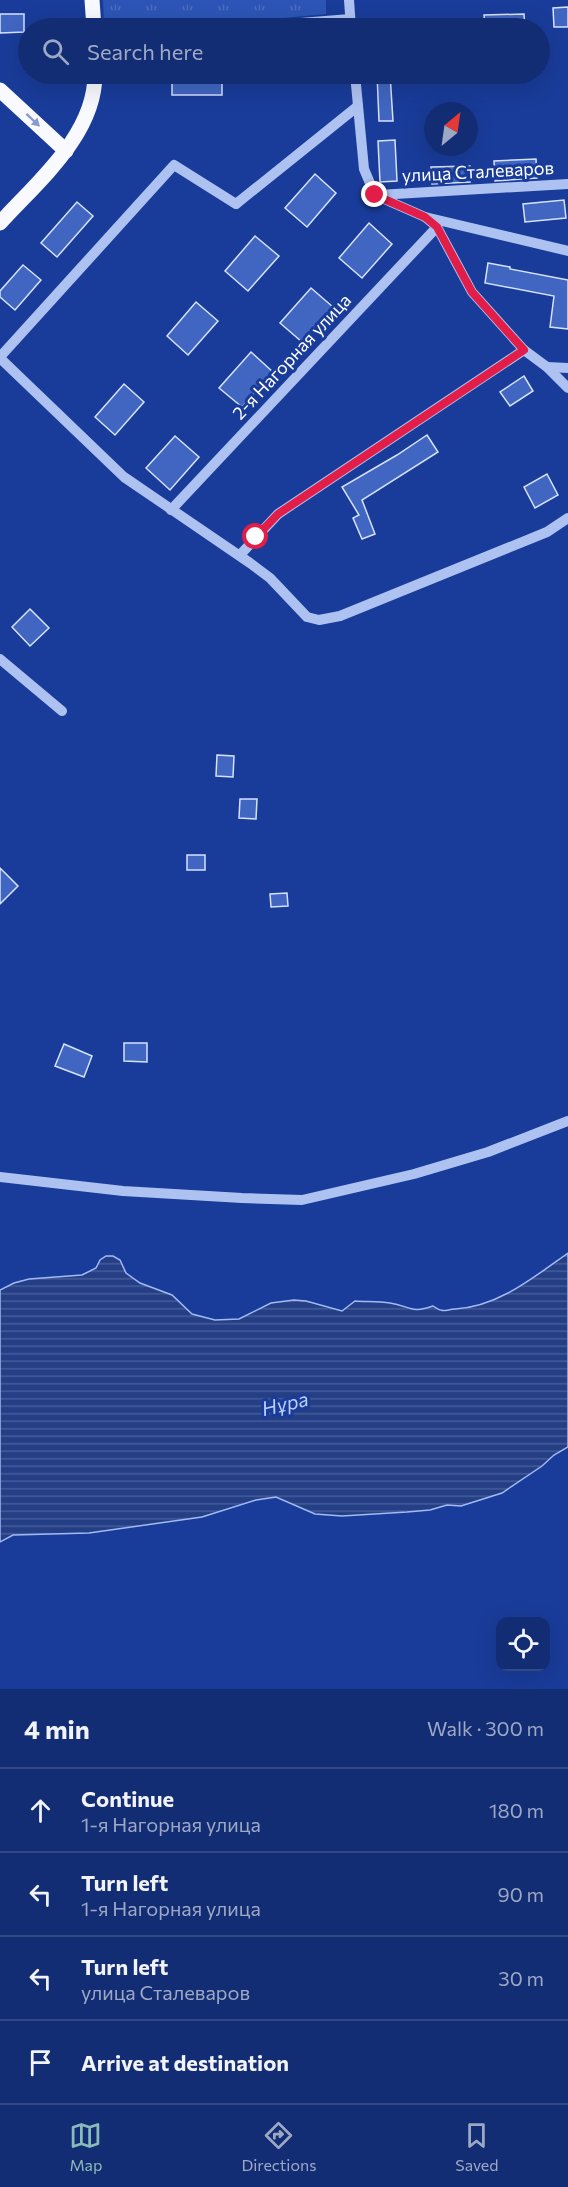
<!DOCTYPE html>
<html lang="en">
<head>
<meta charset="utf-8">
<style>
	body { margin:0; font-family:Commissioner,sans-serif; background:#1c3579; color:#f1f3f6 }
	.controls { position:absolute; right:18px; bottom:18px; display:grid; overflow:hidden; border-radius:12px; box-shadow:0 6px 24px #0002 }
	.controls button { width:54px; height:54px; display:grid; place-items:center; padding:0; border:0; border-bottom:2px solid #324986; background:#132d74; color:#f1f3f6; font:30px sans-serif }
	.compass { position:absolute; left:424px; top:102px; width:54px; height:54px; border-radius:50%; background:#132d74; box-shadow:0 6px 24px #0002; rotate:29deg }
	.stop { position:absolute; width:18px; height:18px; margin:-14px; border:4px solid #e11d48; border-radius:50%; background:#fff }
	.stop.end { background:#e11d48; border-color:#fff; box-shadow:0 2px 6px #0008 }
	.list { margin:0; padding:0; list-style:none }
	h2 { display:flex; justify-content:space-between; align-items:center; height:78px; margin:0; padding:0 24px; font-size:26px }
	h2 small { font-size:20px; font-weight:400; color:#9da8c5 }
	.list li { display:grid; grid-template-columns:39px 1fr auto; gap:18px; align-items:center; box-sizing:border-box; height:84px; padding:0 24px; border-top:2px solid #324986 }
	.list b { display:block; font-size:22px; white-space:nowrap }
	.list p { margin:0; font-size:20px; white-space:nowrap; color:#9da8c5 }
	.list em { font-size:20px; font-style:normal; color:#9da8c5 }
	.icon { flex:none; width:33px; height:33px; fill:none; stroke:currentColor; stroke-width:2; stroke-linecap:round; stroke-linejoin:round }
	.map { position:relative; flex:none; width:568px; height:1689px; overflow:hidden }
	.search { position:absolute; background:#132d74; box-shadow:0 6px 24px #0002; left:18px; right:18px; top:18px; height:66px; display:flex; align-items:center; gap:15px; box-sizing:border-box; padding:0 21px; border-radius:33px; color:#9da8c5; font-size:22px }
	.sheet { height:414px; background:#132d74 }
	nav { display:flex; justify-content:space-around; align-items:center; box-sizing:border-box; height:84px; border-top:2px solid #324986; background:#132d74; font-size:16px; color:#9da8c5 }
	nav a { display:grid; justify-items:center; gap:3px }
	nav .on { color:#8bbbb9 }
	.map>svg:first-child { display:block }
	.park { fill:url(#park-tufts) }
	.water { fill:url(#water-rules); stroke:#a1baf4; stroke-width:1.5 }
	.building { fill:#4166c1; stroke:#d6e1fc; stroke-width:1.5 }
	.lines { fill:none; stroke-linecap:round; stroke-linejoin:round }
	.minor { stroke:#aec2f1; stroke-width:10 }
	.major { stroke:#f9faff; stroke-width:15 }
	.oneway { fill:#899bcc }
	.route { stroke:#e11d48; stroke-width:8 }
	.labels { text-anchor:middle; stroke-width:6; stroke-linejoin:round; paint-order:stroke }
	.street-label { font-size:18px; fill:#fff; stroke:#193c9a }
	.water-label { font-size:20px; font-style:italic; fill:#bbcdf8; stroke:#193c9a }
</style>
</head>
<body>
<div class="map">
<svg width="568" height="1689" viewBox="0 0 568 1689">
	<defs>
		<pattern id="park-tufts" width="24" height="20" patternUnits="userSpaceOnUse" patternTransform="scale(1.5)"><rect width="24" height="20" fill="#2c55b7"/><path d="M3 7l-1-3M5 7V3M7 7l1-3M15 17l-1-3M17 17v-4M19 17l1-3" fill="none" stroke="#4c6ec2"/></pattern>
		<pattern id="water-rules" width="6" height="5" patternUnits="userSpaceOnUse" patternTransform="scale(1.5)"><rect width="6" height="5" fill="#253f86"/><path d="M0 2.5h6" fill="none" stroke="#465c98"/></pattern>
	</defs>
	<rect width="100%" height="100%" fill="#193c9a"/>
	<polygon class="park" points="103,0 326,0 326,14 174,28 104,28"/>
	<path class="water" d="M568,1253v194l-14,8 -12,11 -40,27 -41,13 -14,-1 -17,5 -23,2 -65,4 -27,-2 -39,-17 -20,3 -54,17 -113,16 -76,2 -13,7v-252l14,-7 15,-4 53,-4 14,-7 4,-8 6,-4h7l7,4 6,13 14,10 32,12 20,19 23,6 24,-1 32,-16 23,-3 12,1 36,10 13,-10c11,1 23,0 35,2 20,3 21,11 43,3 10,7 11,4 22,3 43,-2 79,-32 113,-56z"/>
	<g class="building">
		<polygon points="568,7 568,27 554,27 553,8"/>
		<polygon points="0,14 24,14 24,32 0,33"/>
		<polygon points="524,14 525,28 485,28 484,15"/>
		<polygon points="458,19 459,28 424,28 424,20"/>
		<rect x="172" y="74" width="50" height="21"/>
		<polygon points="377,74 390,74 393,121 379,121"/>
		<polygon points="395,140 397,181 380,182 378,141"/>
		<polygon points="536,159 537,178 495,181 494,161"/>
		<polygon points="470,166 470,182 432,184 431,167"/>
		<polygon points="315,174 336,193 307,227 285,208"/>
		<polygon points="564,200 566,218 525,222 523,204"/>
		<polygon points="77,202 93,216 57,257 41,243"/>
		<polygon points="369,223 392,244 362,278 339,258"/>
		<polygon points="255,236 279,256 248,291 225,271"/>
		<polygon points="488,263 510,267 510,269 568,280 568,329 550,327 554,296 485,283"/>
		<polygon points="23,265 41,280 15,310 0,297 0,291"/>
		<polygon points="311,288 333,307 302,342 280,323"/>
		<polygon points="196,302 218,321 188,355 167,336"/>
		<polygon points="251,352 273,372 242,407 219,388"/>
		<polygon points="524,376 533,391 510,406 500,392"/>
		<polygon points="124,384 144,402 115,435 95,417"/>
		<polygon points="427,435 438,452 362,500 375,534 362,539 353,518 359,515 342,487 397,455"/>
		<polygon points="175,436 199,457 170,490 146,468"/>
		<polygon points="547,474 558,495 535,508 524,487"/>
		<polygon points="30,609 49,628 30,646 12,627"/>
		<polygon points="217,755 234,756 233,777 216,776"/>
		<polygon points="240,799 257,799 256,819 239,818"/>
		<rect x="187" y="855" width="18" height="15"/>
		<polygon points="0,868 18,886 0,904"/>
		<polygon points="287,893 288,906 271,907 270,894"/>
		<polygon points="124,1043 147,1043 147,1062 124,1061"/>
		<polygon points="64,1044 92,1056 84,1077 55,1066"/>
	</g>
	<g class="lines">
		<g class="minor">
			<polyline points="349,0 351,28"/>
			<polyline points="237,28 350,19"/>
			<polyline points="355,74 364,169 375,195"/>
			<polyline points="375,195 425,217 568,251"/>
			<polyline points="378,195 568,184"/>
			<polyline points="524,350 547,367 568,388"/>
			<polyline points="0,357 174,165 236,204 358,106"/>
			<polyline points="0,358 124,477 250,563 270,578 307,617 319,620 340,616 547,532 568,518"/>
			<polyline points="547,367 568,368"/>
			<polyline points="171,510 437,227"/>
			<polyline points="240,555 278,514 524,350 472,292 437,227 425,217"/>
			<polyline points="0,659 62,711"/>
			<polyline points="0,1177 123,1191 242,1198 302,1200 414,1174 488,1152 568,1121"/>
		</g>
		<g class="major">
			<polyline points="92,0 94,28"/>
			<polyline points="0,90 66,151"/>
			<path d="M0,223c38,-42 95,-88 95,-149"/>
		</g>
	</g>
	<defs><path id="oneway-solid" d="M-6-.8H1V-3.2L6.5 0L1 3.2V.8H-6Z" transform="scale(1.5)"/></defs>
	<use class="oneway" href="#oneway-solid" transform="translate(33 120) rotate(43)"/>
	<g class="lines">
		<polyline class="route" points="256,537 278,514 524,350 472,292 437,227 425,217 375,195"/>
	</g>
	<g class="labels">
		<g class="street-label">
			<text transform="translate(478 172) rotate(-3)" y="6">улица Сталеваров</text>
			<text transform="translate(292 357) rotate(-47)" y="6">2-я Нагорная улица</text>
		</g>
		<g class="water-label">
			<text transform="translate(285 1404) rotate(-13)" y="7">Нұра</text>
		</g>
	</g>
</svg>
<div class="controls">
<button><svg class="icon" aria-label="locate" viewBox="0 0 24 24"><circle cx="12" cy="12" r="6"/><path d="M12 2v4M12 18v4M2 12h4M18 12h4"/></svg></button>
</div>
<svg class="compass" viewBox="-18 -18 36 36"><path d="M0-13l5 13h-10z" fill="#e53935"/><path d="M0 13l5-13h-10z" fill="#9da8c5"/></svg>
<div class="stop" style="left:256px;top:537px"></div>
<div class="stop end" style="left:375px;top:195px"></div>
<div class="search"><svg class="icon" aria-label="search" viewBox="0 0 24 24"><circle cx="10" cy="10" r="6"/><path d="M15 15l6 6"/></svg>Search here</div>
</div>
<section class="sheet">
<h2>4 min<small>Walk · 300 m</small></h2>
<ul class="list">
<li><svg class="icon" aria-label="ahead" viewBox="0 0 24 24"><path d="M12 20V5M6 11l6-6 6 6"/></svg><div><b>Continue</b><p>1-я Нагорная улица</p></div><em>180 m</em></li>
<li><svg class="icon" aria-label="left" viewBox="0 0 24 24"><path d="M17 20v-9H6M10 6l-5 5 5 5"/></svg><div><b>Turn left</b><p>1-я Нагорная улица</p></div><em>90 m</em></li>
<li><svg class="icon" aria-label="left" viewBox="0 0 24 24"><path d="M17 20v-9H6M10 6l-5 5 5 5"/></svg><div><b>Turn left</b><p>улица Сталеваров</p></div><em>30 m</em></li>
<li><svg class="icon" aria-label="arrive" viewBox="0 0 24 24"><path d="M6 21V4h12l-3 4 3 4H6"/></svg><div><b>Arrive at destination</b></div></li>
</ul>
</section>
<nav>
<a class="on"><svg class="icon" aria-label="map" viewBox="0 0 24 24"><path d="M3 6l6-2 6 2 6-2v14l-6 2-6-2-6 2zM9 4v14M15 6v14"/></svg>Map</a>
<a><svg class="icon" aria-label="directions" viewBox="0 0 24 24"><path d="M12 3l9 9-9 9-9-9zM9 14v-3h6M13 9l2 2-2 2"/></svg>Directions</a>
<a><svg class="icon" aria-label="saved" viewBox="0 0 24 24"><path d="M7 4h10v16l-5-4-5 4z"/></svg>Saved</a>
</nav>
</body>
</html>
